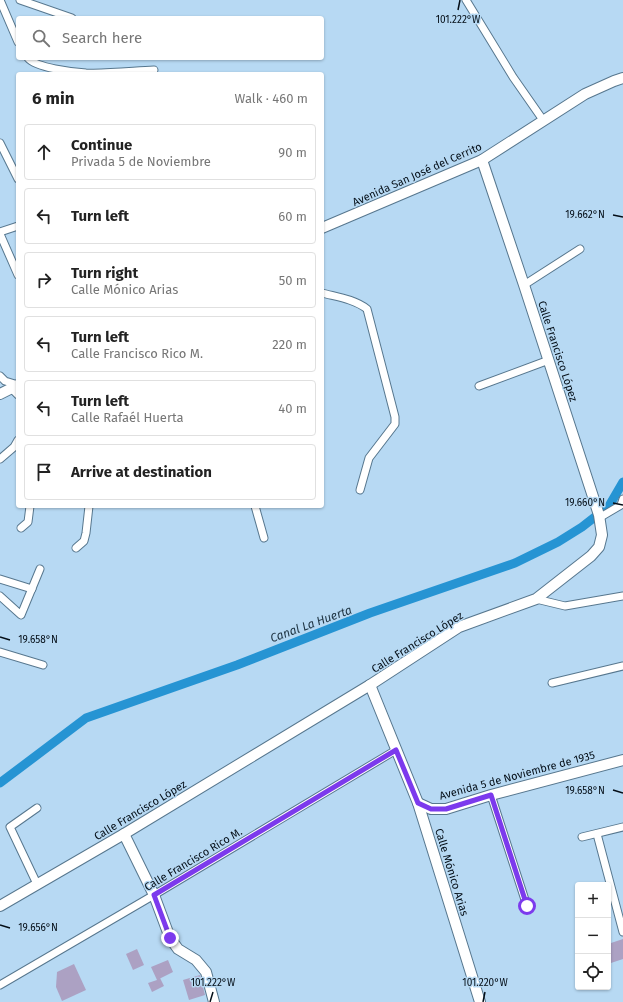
<!DOCTYPE html>
<html lang="en">
<head>
<meta charset="utf-8">
<style>
	body { margin:0; font-family:"Fira Sans",sans-serif; background:#f6f6f6; color:#222 }
	.controls { position:absolute; right:12px; bottom:12px; display:grid; overflow:hidden; border-radius:4px; box-shadow:0 1px 3px #0004 }
	.controls button { width:36px; height:36px; display:grid; place-items:center; padding:0; border:0; border-bottom:1px solid #e0e0e0; background:#fff; color:#222; font:20px sans-serif }
	.stop { position:absolute; width:12px; height:12px; margin:-9px; border:3px solid #7c3aed; border-radius:50%; background:#fff }
	.stop.end { background:#7c3aed; border-color:#fff; box-shadow:0 1px 4px #0008 }
	.list { margin:0; padding:0; list-style:none }
	h2 { display:flex; justify-content:space-between; align-items:center; height:52px; margin:0; padding:0 16px; font-size:17px }
	h2 small { font-size:13px; font-weight:400; color:#767676 }
	.list li { display:grid; grid-template-columns:26px 1fr auto; gap:12px; align-items:center; box-sizing:border-box; height:56px; margin:0 8px 8px; padding:0 8px; border:1px solid #e0e0e0; border-radius:4px }
	.list b { display:block; font-size:15px; white-space:nowrap }
	.list p { margin:0; font-size:13px; white-space:nowrap; color:#767676 }
	.list em { font-size:13px; font-style:normal; color:#767676 }
	.icon { flex:none; width:22px; height:22px; fill:none; stroke:currentColor; stroke-width:2; stroke-linecap:round; stroke-linejoin:round }
	.map { position:relative; flex:none; width:623px; height:1002px; overflow:hidden }
	.search { position:absolute; background:#fff; box-shadow:0 1px 3px #0004; left:16px; top:16px; width:308px; height:44px; display:flex; align-items:center; gap:10px; box-sizing:border-box; padding:0 14px; border-radius:4px; color:#767676; font-size:15px }
	.panel { position:absolute; background:#fff; box-shadow:0 1px 3px #0004; left:16px; top:72px; width:308px; height:436px; border-radius:4px }
	.map>svg:first-child { display:block }
	.lines { fill:none; stroke-linecap:round; stroke-linejoin:round }
	.canal { stroke:#2694d3; stroke-width:9 }
	.building { fill:#aca1c3 }
	.street-casing { stroke:#57778e; stroke-width:9 }
	.secondary-casing { stroke:#57778e; stroke-width:12 }
	.street { stroke:#fff; stroke-width:7 }
	.secondary { stroke:#fff; stroke-width:10 }
	.route { stroke:#7c3aed; stroke-width:5 }
	.ticks { fill:none; stroke:#040e17; stroke-width:1.5 }
	.labels { text-anchor:middle; stroke-width:3; stroke-linejoin:round; paint-order:stroke }
	.street-label { font-size:11px; fill:#040e17; stroke:#b7d9f3 }
	.water-label { font-size:12px; font-style:italic; fill:#203645; stroke:#b7d9f3 }
	.ticks-label { font-size:10px; text-anchor:middle; fill:#040e17; stroke:#b7d9f3; stroke-width:3; stroke-linejoin:round; paint-order:stroke }
</style>
</head>
<body>
<div class="map">
<svg width="623" height="1002" viewBox="0 0 623 1002">
	<rect width="100%" height="100%" fill="#b7d9f3"/>
	<g class="lines">
		<polyline class="canal" points="0,783 86,718 237,665 370,613 515,563 558,542 582,527 609,506 623,482"/>
	</g>
	<g class="building">
		<polygon points="623,939 623,959 608,964 608,944"/>
		<polygon points="137,949 144,965 133,970 126,954"/>
		<polygon points="168,960 173,972 159,979 160,978 164,986 152,992 148,983 157,980 151,967"/>
		<polygon points="74,964 86,990 62,1001 56,987 57,972"/>
		<polygon points="200,975 205,995 189,1000 183,980"/>
	</g>
	<g class="lines">
		<defs>
			<g id="street">
				<polyline points="0,0 18,42"/>
				<polyline points="20,0 72,18"/>
				<polyline points="466,0 513,77 543,120"/>
				<path d="M28,58c8,10 45,14 58,15 21,1 47,-2 68,-3"/>
				<polyline points="0,143 18,179"/>
				<polyline points="0,232 18,226"/>
				<polyline points="0,234 18,275"/>
				<polyline points="524,285 580,249"/>
				<path d="M322,293c15,4 32,6 45,16l28,108v7l-26,34 -9,32"/>
				<polyline points="0,376 5,381 18,385"/>
				<polyline points="479,386 549,360"/>
				<polyline points="11,388 18,395"/>
				<polyline points="0,459 14,447 18,440"/>
				<polyline points="255,506 264,538"/>
				<polyline points="599,518 621,505 623,499"/>
				<polyline points="21,528 28,522 30,506"/>
				<polyline points="76,548 84,541 86,533 89,506"/>
				<polyline points="0,579 32,589"/>
				<polyline points="0,596 21,615 40,569"/>
				<polyline points="536,599 565,606 623,596"/>
				<polyline points="0,652 43,665"/>
				<polyline points="552,683 623,666"/>
				<polyline points="491,795 527,906"/>
				<polyline points="37,808 10,827 37,884"/>
				<polyline points="597,834 623,932"/>
				<polyline points="582,837 623,827"/>
				<polyline points="0,985 154,895 396,750"/>
			</g>
			<g id="secondary">
				<polyline points="322,228 482,160 585,94 614,81 623,78"/>
				<polyline points="0,394 18,385"/>
				<polyline points="370,685 418,803 480,1002"/>
				<polyline points="418,803 431,809 446,809 491,795 623,760"/>
				<polyline points="124,834 154,895 170,938 178,949 196,960 206,972 214,1002"/>
				<polyline points="0,906 124,834 370,685 459,627 536,599 591,556 599,547 602,535 599,515 524,285 482,160"/>
			</g>
		</defs>
		<use href="#street" class="street-casing"/>
		<use href="#secondary" class="secondary-casing"/>
		<use href="#street" class="street"/>
		<use href="#secondary" class="secondary"/>
	</g>
	<g class="lines">
		<polyline class="route" points="170,938 154,895 396,750 418,803 431,809 446,809 491,795 527,906"/>
	</g>
	<path class="ticks" d="M458,10l2,-10M613,215l10,2M613,503l10,2M0,637l10,3M613,790l10,3M0,925l10,3M210,1002l3,-10M483,1002l2,-10"/>
	<g class="labels">
		<g class="street-label">
			<text transform="translate(417 174) rotate(-24)" y="4">Avenida San José del Cerrito</text>
			<text transform="translate(558 351) rotate(72)" y="4">Calle Francisco López</text>
			<text transform="translate(417 642) rotate(-32)" y="4">Calle Francisco López</text>
			<text transform="translate(517 775) rotate(-15)" y="4">Avenida 5 de Noviembre de 1935</text>
			<text transform="translate(140 810) rotate(-31)" y="4">Calle Francisco López</text>
			<text transform="translate(193 859) rotate(-31)" y="4">Calle Francisco Rico M.</text>
			<text transform="translate(452 872) rotate(73)" y="4">Calle Mónico Arias</text>
		</g>
		<g class="water-label">
			<text transform="translate(311 624) rotate(-20)" y="4">Canal La Huerta</text>
		</g>
	</g>
	<g class="ticks-label">
		<text x="458" y="23">101.222°W</text>
		<text x="585" y="218">19.662°N</text>
		<text x="585" y="506">19.660°N</text>
		<text x="38" y="643">19.658°N</text>
		<text x="585" y="794">19.658°N</text>
		<text x="38" y="931">19.656°N</text>
		<text x="213" y="986">101.222°W</text>
		<text x="485" y="986">101.220°W</text>
	</g>
</svg>
<div class="controls">
<button>+</button>
<button>−</button>
<button><svg class="icon" aria-label="locate" viewBox="0 0 24 24"><circle cx="12" cy="12" r="6"/><path d="M12 2v4M12 18v4M2 12h4M18 12h4"/></svg></button>
</div>
<div class="stop" style="left:527px;top:906px"></div>
<div class="stop end" style="left:170px;top:938px"></div>
<div class="search"><svg class="icon" aria-label="search" viewBox="0 0 24 24"><circle cx="10" cy="10" r="6"/><path d="M15 15l6 6"/></svg>Search here</div>
<section class="panel">
<h2>6 min<small>Walk · 460 m</small></h2>
<ul class="list">
<li><svg class="icon" aria-label="ahead" viewBox="0 0 24 24"><path d="M12 20V5M6 11l6-6 6 6"/></svg><div><b>Continue</b><p>Privada 5 de Noviembre</p></div><em>90 m</em></li>
<li><svg class="icon" aria-label="left" viewBox="0 0 24 24"><path d="M17 20v-9H6M10 6l-5 5 5 5"/></svg><div><b>Turn left</b></div><em>60 m</em></li>
<li><svg class="icon" aria-label="right" viewBox="0 0 24 24"><path d="M7 20v-9h11M14 6l5 5-5 5"/></svg><div><b>Turn right</b><p>Calle Mónico Arias</p></div><em>50 m</em></li>
<li><svg class="icon" aria-label="left" viewBox="0 0 24 24"><path d="M17 20v-9H6M10 6l-5 5 5 5"/></svg><div><b>Turn left</b><p>Calle Francisco Rico M.</p></div><em>220 m</em></li>
<li><svg class="icon" aria-label="left" viewBox="0 0 24 24"><path d="M17 20v-9H6M10 6l-5 5 5 5"/></svg><div><b>Turn left</b><p>Calle Rafaél Huerta</p></div><em>40 m</em></li>
<li><svg class="icon" aria-label="arrive" viewBox="0 0 24 24"><path d="M6 21V4h12l-3 4 3 4H6"/></svg><div><b>Arrive at destination</b></div></li>
</ul>
</section>
</div>
</body>
</html>
